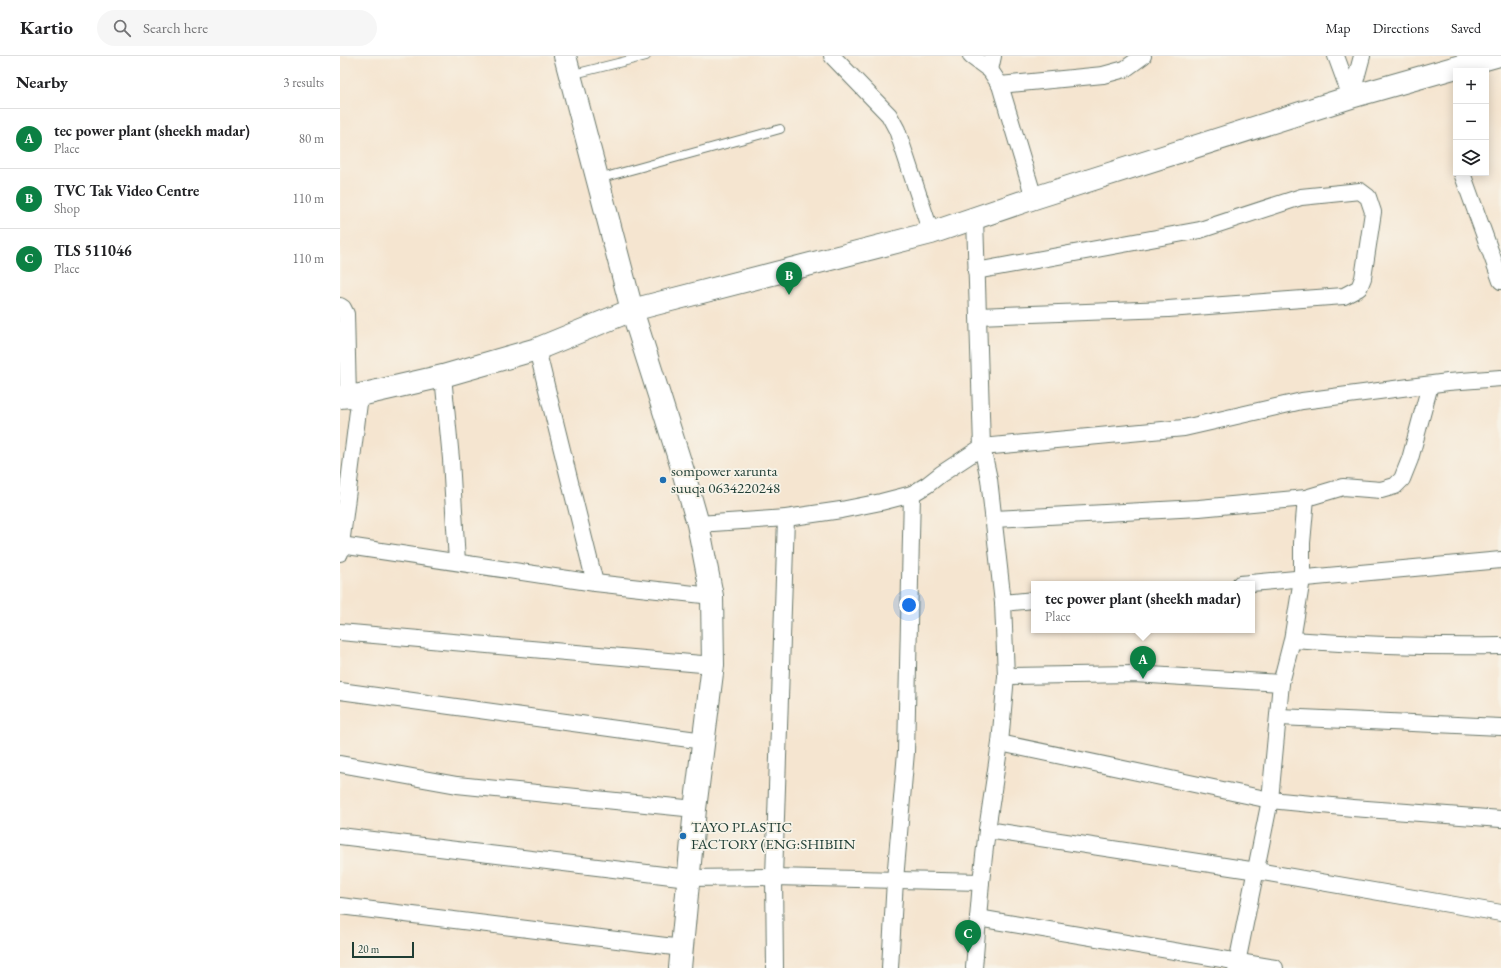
<!DOCTYPE html>
<html lang="en">
<head>
<meta charset="utf-8">
<style>
	body { margin:0; font-family:"EB Garamond",serif; background:#f6f6f6; color:#202124 }
	.controls { position:absolute; right:12px; top:12px; display:grid; overflow:hidden; border-radius:0px; box-shadow:0 2px 10px #0003 }
	.controls button { width:36px; height:36px; display:grid; place-items:center; padding:0; border:0; border-bottom:1px solid #e0e0e0; background:#fff; color:#202124; font:20px sans-serif }
	.scale { position:absolute; left:12px; bottom:10px; width:62px; box-sizing:border-box; padding-left:4px; border:2px solid #1f3d34; border-top:0; font-size:11px; line-height:14px; white-space:nowrap; color:#1f3d34; -webkit-text-stroke:3px #f7f3e8; paint-order:stroke }
	.you { position:absolute; left:569px; top:549px; width:14px; height:14px; margin:-10px; border:3px solid #fff; border-radius:50%; background:#1a73e8; box-shadow:0 0 0 6px #1a73e833 }
	.badge { display:grid; place-items:center; width:26px; height:26px; border-radius:50%; background:#0b8043; color:#fff; font-size:13px; font-weight:700 }
	.pin { position:absolute; translate:-50% -33px; filter:drop-shadow(0 1px 2px #0008) }
	.pin::after { content:''; position:absolute; top:21px; width:14px; height:12px; background:inherit; clip-path:polygon(0 0,100% 0,50% 100%) }
	.popup { position:absolute; left:691px; top:525px; width:224px; height:52px; box-sizing:border-box; display:grid; place-content:center; border-radius:0px; background:#fff; filter:drop-shadow(0 1px 3px #0005); font-size:13px; white-space:nowrap; color:#757577 }
	.popup b { font-size:15px; color:#202124 }
	.popup::after { content:''; position:absolute; left:50%; top:100%; margin-left:-8px; border:8px solid transparent; border-top-color:#fff }
	.list { margin:0; padding:0; list-style:none }
	h2 { display:flex; justify-content:space-between; align-items:center; height:52px; margin:0; padding:0 16px; font-size:17px }
	h2 small { font-size:13px; font-weight:400; color:#757577 }
	.list li { display:grid; grid-template-columns:26px 1fr auto; gap:12px; align-items:center; box-sizing:border-box; height:60px; padding:0 16px; border-top:1px solid #e0e0e0 }
	.list b { display:block; font-size:15px; white-space:nowrap }
	.list p { margin:0; font-size:13px; white-space:nowrap; color:#757577 }
	.list em { font-size:13px; font-style:normal; color:#757577 }
	.icon { flex:none; width:22px; height:22px; fill:none; stroke:currentColor; stroke-width:2; stroke-linecap:round; stroke-linejoin:round }
	.map { position:relative; flex:none; width:1161px; height:912px; overflow:hidden }
	header { display:flex; align-items:center; gap:24px; box-sizing:border-box; height:56px; padding:0 20px; background:#fff; border-bottom:1px solid #e0e0e0 }
	header strong { font-size:19px }
	nav { display:flex; gap:22px; margin-inline-start:auto; font-size:14px }
	.search { width:280px; height:36px; background:#f6f6f6; display:flex; align-items:center; gap:10px; box-sizing:border-box; padding:0 14px; border-radius:22px; color:#757577; font-size:15px }
	main { display:flex }
	aside { flex:1; background:#fff }
	.map>svg:first-child { display:block }
	.lines { fill:none; stroke-linecap:round; stroke-linejoin:round }
	.lane-casing { stroke:#6a786b; stroke-width:10 }
	.street-casing { stroke:#6a786b; stroke-width:18 }
	.secondary-casing { stroke:#6a786b; stroke-width:24 }
	.lane { stroke:#fff; stroke-width:8 }
	.street { stroke:#fff; stroke-width:16 }
	.secondary { stroke:#fff; stroke-width:22 }
	.poi-dot { fill:#1f6fb2; stroke:#f7f3e8; stroke-width:1.5 }
	.labels { text-anchor:middle; stroke-width:3.5; stroke-linejoin:round; paint-order:stroke }
	.poi-label { font-size:15px; fill:#1f3d34; stroke:#f7f3e8; text-anchor:start }
</style>
</head>
<body>
<header>
<strong>Kartio</strong>
<div class="search"><svg class="icon" aria-label="search" viewBox="0 0 24 24"><circle cx="10" cy="10" r="6"/><path d="M15 15l6 6"/></svg>Search here</div>
<nav><a>Map</a><a>Directions</a><a>Saved</a></nav>
</header>
<main>
<aside>
<h2>Nearby<small>3 results</small></h2>
<ul class="list">
<li><span class="badge">A</span><div><b>tec power plant (sheekh madar)</b><p>Place</p></div><em>80 m</em></li>
<li><span class="badge">B</span><div><b>TVC Tak Video Centre</b><p>Shop</p></div><em>110 m</em></li>
<li><span class="badge">C</span><div><b>TLS 511046</b><p>Place</p></div><em>110 m</em></li>
</ul>
</aside>
<div class="map">
<svg width="1161" height="912" viewBox="0 0 1161 912">
	<rect width="100%" height="100%" fill="#f7f3e8"/>
	<filter id="ink" filterUnits="userSpaceOnUse"><feTurbulence type="fractalNoise" baseFrequency=".025" numOctaves="2"/><feDisplacementMap in="SourceGraphic" scale="8" xChannelSelector="R" yChannelSelector="G"/><feConvolveMatrix kernelMatrix="1 2 1 2 8 2 1 2 1" color-interpolation-filters="sRGB"/></filter>
	<filter id="wash" filterUnits="userSpaceOnUse"><feTurbulence type="fractalNoise" baseFrequency=".012" numOctaves="4" result="noise"/><feDisplacementMap in="SourceGraphic" scale="16" xChannelSelector="R" yChannelSelector="G"/><feGaussianBlur stdDeviation="0.9" result="paint"/><feColorMatrix in="noise" values="0 0 0 0 0 0 0 0 0 0 0 0 0 0 0 0 0 1.4 0 .05"/><feComposite in="paint" operator="in"/></filter>
	<g filter="url(#wash)">
		<rect width="100%" height="100%" fill="#f5e5d0"/>
	</g>
	<g filter="url(#ink)">
		<g class="lines">
			<defs>
				<g id="lane">
					<polyline points="230,19 306,0"/>
					<polyline points="258,123 440,73"/>
				</g>
				<g id="street">
					<polyline points="492,0 549,59 557,74 591,177"/>
					<polyline points="631,0 650,14 660,29 694,142"/>
					<polyline points="996,0 1011,41"/>
					<polyline points="650,14 653,0"/>
					<polyline points="660,29 763,19 785,13 803,0"/>
					<polyline points="1011,41 1022,0"/>
					<polyline points="1122,117 1161,225"/>
					<polyline points="636,215 860,174 961,141 1020,135 1028,141 1033,156 1023,222 1019,232 1004,240 828,253 638,260"/>
					<polyline points="0,250 3,252 6,258 8,341"/>
					<polyline points="197,293 255,527"/>
					<polyline points="103,320 111,403 117,506"/>
					<polyline points="654,463 859,452 966,442 1003,431 1041,434 1055,430 1062,423 1070,403 1090,329"/>
					<polyline points="358,468 446,462 501,454 541,446 572,438 587,429 601,418 642,391 844,372 962,345 1108,326 1161,322"/>
					<polyline points="1,489 255,527 372,540"/>
					<polyline points="0,497 20,339"/>
					<polyline points="900,528 1161,504"/>
					<polyline points="663,547 694,544"/>
					<polyline points="0,576 373,609"/>
					<path d="M952,584c69,5 139,7 209,6"/>
					<polyline points="666,620 794,618 941,627"/>
					<polyline points="0,635 364,685"/>
					<polyline points="939,661 1161,671"/>
					<polyline points="660,687 930,744 1013,752 1161,763"/>
					<polyline points="0,708 117,729 355,753"/>
					<polyline points="647,774 917,815 1161,857"/>
					<polyline points="0,780 348,822 434,821 641,826"/>
					<polyline points="0,850 342,892"/>
					<polyline points="638,862 935,912"/>
					<polyline points="435,912 434,821 446,462"/>
					<polyline points="550,912 555,824 566,696 572,438"/>
					<polyline points="634,912 641,826 647,774 660,687 666,620 663,547 649,423 642,391 635,162"/>
					<polyline points="896,912 930,744 941,627 952,584 962,523 962,487 966,442"/>
				</g>
				<g id="secondary">
					<polyline points="225,0 292,254 343,415 358,468 372,540 373,609 355,753 340,912"/>
					<polyline points="0,341 20,339 103,320 197,293 292,254 591,177 694,142 1011,41 1156,0"/>
				</g>
			</defs>
			<use href="#lane" class="lane-casing"/>
			<use href="#street" class="street-casing"/>
			<use href="#secondary" class="secondary-casing"/>
			<use href="#lane" class="lane"/>
			<use href="#street" class="street"/>
			<use href="#secondary" class="secondary"/>
		</g>
	</g>
	<g class="poi-dot">
		<circle cx="323" cy="424" r="4"/>
		<circle cx="343" cy="780" r="4"/>
	</g>
	<g class="labels">
		<g class="poi-label">
			<text x="331" y="420">sompower xarunta<tspan x="331" dy="17">suuqa 0634220248</tspan></text>
			<text x="351" y="776">TAYO PLASTIC<tspan x="351" dy="17">FACTORY (ENG:SHIBIIN</tspan></text>
		</g>
	</g>
</svg>
<div class="controls">
<button>+</button>
<button>−</button>
<button><svg class="icon" aria-label="layers" viewBox="0 0 24 24"><path d="M12 4l9 5-9 5-9-5zM3 14l9 5 9-5"/></svg></button>
</div>
<div class="scale">20 m</div>
<div class="you"></div>
<div class="pin badge" style="left:803px;top:623px">A</div>
<div class="popup"><b>tec power plant (sheekh madar)</b>Place</div>
<div class="pin badge" style="left:449px;top:239px">B</div>
<div class="pin badge" style="left:628px;top:897px">C</div>
</div>
</main>
</body>
</html>
